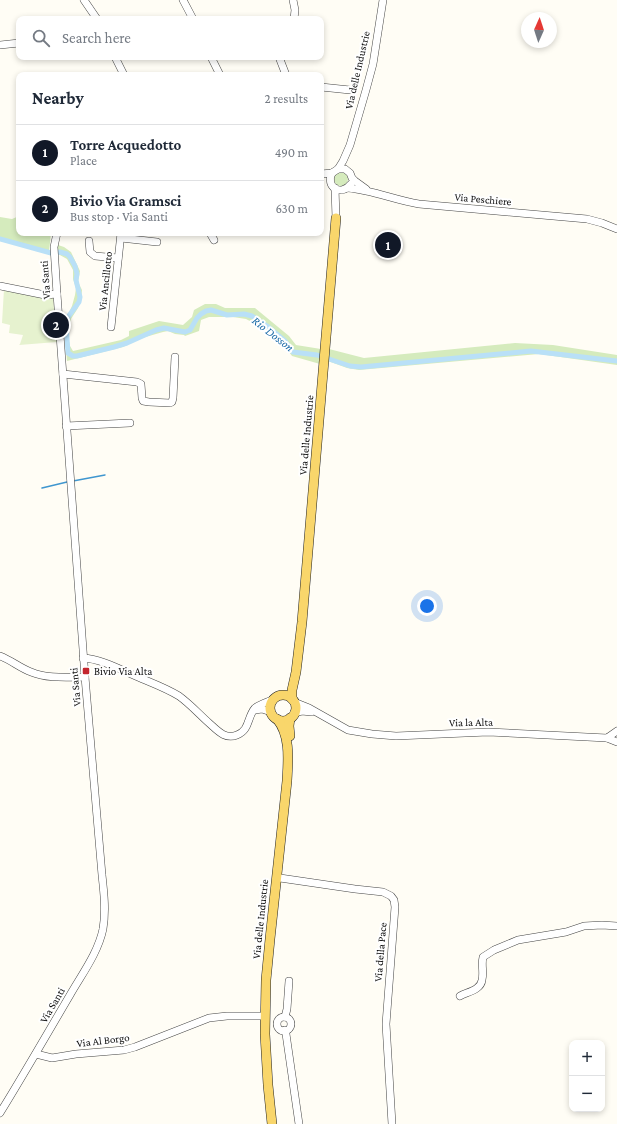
<!DOCTYPE html>
<html lang="en">
<head>
<meta charset="utf-8">
<style>
	body { margin:0; font-family:"Crimson Pro",serif; background:#f2f2f3; color:#1f2937 }
	.controls { position:absolute; right:12px; bottom:12px; display:grid; overflow:hidden; border-radius:8px; box-shadow:0 2px 6px #0003 }
	.controls button { width:36px; height:36px; display:grid; place-items:center; padding:0; border:0; border-bottom:1px solid #e0e1e3; background:#fff; color:#1f2937; font:20px sans-serif }
	.compass { position:absolute; left:521px; top:12px; width:36px; height:36px; border-radius:50%; background:#fff; box-shadow:0 2px 6px #0003; rotate:3deg }
	.you { position:absolute; left:427px; top:606px; width:14px; height:14px; margin:-10px; border:3px solid #fff; border-radius:50%; background:#1a73e8; box-shadow:0 0 0 6px #1a73e833 }
	.badge { display:grid; place-items:center; width:26px; height:26px; border-radius:50%; background:#111827; color:#fff; font-size:13px; font-weight:700 }
	.pin { position:absolute; translate:-50% -50%; border:2px solid #fff; box-shadow:0 1px 4px #0006 }
	.list { margin:0; padding:0; list-style:none }
	h2 { display:flex; justify-content:space-between; align-items:center; height:52px; margin:0; padding:0 16px; font-size:17px }
	h2 small { font-size:13px; font-weight:400; color:#747a83 }
	.list li { display:grid; grid-template-columns:26px 1fr auto; gap:12px; align-items:center; box-sizing:border-box; height:56px; padding:0 16px; border-top:1px solid #e0e1e3 }
	.list b { display:block; font-size:15px; white-space:nowrap }
	.list p { margin:0; font-size:13px; white-space:nowrap; color:#747a83 }
	.list em { font-size:13px; font-style:normal; color:#747a83 }
	.icon { flex:none; width:22px; height:22px; fill:none; stroke:currentColor; stroke-width:2; stroke-linecap:round; stroke-linejoin:round }
	.map { position:relative; flex:none; width:617px; height:1124px; overflow:hidden }
	.search { position:absolute; background:#fff; box-shadow:0 2px 6px #0003; left:16px; top:16px; width:308px; height:44px; display:flex; align-items:center; gap:10px; box-sizing:border-box; padding:0 14px; border-radius:8px; color:#747a83; font-size:15px }
	.panel { position:absolute; background:#fff; box-shadow:0 2px 6px #0003; left:16px; top:72px; width:308px; height:164px; border-radius:8px }
	.map>svg:first-child { display:block }
	.green { fill:#d5ebbd }
	.pitch { fill:#e6f2cf }
	.lines { fill:none; stroke-linecap:round; stroke-linejoin:round }
	.stream { stroke:#3f96cf; stroke-width:1.5 }
	.canal { stroke:#b9e0f7; stroke-width:5 }
	.minor-casing { stroke:#444; stroke-width:8 }
	.major-casing { stroke:#222; stroke-width:10 }
	.minor { stroke:#fff; stroke-width:7 }
	.major { stroke:#f9d66b; stroke-width:9 }
	.poi-dot { fill:#c4262e; stroke:#fff; stroke-width:1.5 }
	.labels { text-anchor:middle; stroke-width:4; stroke-linejoin:round; paint-order:stroke }
	.street-label { font-size:11px; fill:#111; stroke:#fff }
	.poi-label { font-size:11px; fill:#111; stroke:#fff; text-anchor:start }
	.water-label { font-size:12px; font-style:italic; fill:#1768a6; stroke:#fff }
</style>
</head>
<body>
<div class="map">
<svg width="617" height="1124" viewBox="0 0 617 1124">
	<rect width="100%" height="100%" fill="#fffdf5"/>
	<g class="green">
		<circle cx="341" cy="179" r="7"/>
		<polygon points="19,216 19,233 51,233 49,252 0,241 0,217 12,219"/>
		<polygon points="58,245 64,247 71,252 80,271 78,282 82,290 81,299 78,308 71,319 67,332 70,346 73,351 121,340 129,336 129,331 159,321 183,325 192,317 194,310 205,304 216,304 225,308 255,308 289,336 296,345 321,349 320,364 292,356 283,344 263,328 246,319 233,317 209,317 201,320 199,331 185,336 184,335 175,334 168,331 163,332 142,338 123,347 67,361 64,323 72,306 75,295 76,288 73,279 73,270 67,259 58,254"/>
		<polygon points="515,343 553,345 617,355 617,365 539,354 359,370 347,368 328,361 329,349 364,358"/>
	</g>
	<polygon class="pitch" points="4,289 53,297 57,342 19,345 20,344 23,335 9,333 10,325 2,323"/>
	<g class="lines">
		<g class="stream">
			<polyline points="73,481 105,475"/>
			<polyline points="42,488 67,482"/>
		</g>
		<polyline class="canal" points="0,239 51,253 60,252 67,254 70,257 75,266 77,274 76,280 80,297 79,302 68,317 66,324 68,353 73,356 77,356 114,347 127,343 156,330 164,328 185,332 190,330 197,318 201,314 206,311 211,310 227,315 244,314 252,316 267,326 285,341 293,352 317,355 350,366 361,367 531,351 617,361"/>
		<defs>
			<g id="minor">
				<polyline points="84,0 97,19"/>
				<polyline points="183,0 193,19"/>
				<polyline points="293,0 295,10 294,19"/>
				<polyline points="0,45 19,43"/>
				<polyline points="115,57 124,75"/>
				<polyline points="211,57 220,75"/>
				<polyline points="279,57 286,75"/>
				<polyline points="321,87 350,90"/>
				<polyline points="338,169 343,161 350,145 366,90 373,64 383,0"/>
				<path d="M332,173c-7,14 9,24 19,11"/>
				<polyline points="321,174 332,173 338,169 345,169 350,173 352,178 355,181 366,189"/>
				<polyline points="335,188 336,218"/>
				<path d="M348,188c24,2 47,12 71,16l168,15 15,4 15,6"/>
				<polyline points="210,233 214,240"/>
				<polyline points="121,238 157,242"/>
				<polyline points="89,241 90,252 95,256 118,258"/>
				<polyline points="0,286 45,295 57,294"/>
				<polyline points="111,327 121,233"/>
				<polyline points="63,374 137,382 141,384 142,398 143,401 149,402 170,403 172,402 173,398 175,357"/>
				<polyline points="66,426 130,423"/>
				<path d="M0,656c11,4 20,12 31,16 17,7 36,5 54,5"/>
				<path d="M83,658c19,1 38,12 55,19 14,6 28,11 41,19 11,8 20,18 30,27 8,7 16,17 28,12 13,-5 10,-18 18,-27 5,-4 13,-6 19,-9"/>
				<polyline points="294,702 309,708 348,730 372,734 396,736 488,732 607,738 617,731"/>
				<polyline points="255,710 262,709 271,712"/>
				<polyline points="294,713 302,711 311,712"/>
				<polyline points="607,738 617,742"/>
				<polyline points="280,878 355,889 383,892 391,896 394,900 395,907 386,1024 392,1124"/>
				<path d="M460,996c7,-4 21,-6 22,-16 2,-8 -1,-15 1,-23l11,-7 24,-10 48,-8 18,-6 18,-1 15,1"/>
				<polyline points="285,1017 287,1009 289,981"/>
				<circle cx="284" cy="1024" r="7"/>
				<polyline points="285,1030 286,1034 299,1124"/>
				<polyline points="36,1054 52,1058 76,1054 124,1050 135,1047 209,1018 227,1016 265,1016"/>
				<path d="M0,1113c24,-39 47,-79 70,-118 12,-21 28,-42 33,-66 3,-18 1,-36 -1,-54l-17,-198 -28,-383 -3,-47 3,-14"/>
			</g>
			<g id="major">
				<circle cx="283" cy="708" r="13"/>
				<polyline points="292,699 292,690 296,672 302,622 336,218"/>
				<polyline points="290,736 289,726 290,718"/>
				<path d="M272,1124l-4,-39 -3,-51 1,-54 4,-41 17,-158c1,-20 4,-45 -10,-62"/>
			</g>
		</defs>
		<use href="#minor" class="minor-casing"/>
		<use href="#major" class="major-casing"/>
		<use href="#minor" class="minor"/>
		<use href="#major" class="major"/>
	</g>
	<rect class="poi-dot" x="82" y="667" width="8" height="8" rx="2"/>
	<g class="labels">
		<g class="street-label">
			<text transform="translate(357 70) rotate(-77)" y="4">Via delle Industrie</text>
			<text transform="translate(483 199) rotate(5)" y="4">Via Peschiere</text>
			<text transform="translate(45 280) rotate(-94)" y="4">Via Santi</text>
			<text transform="translate(105 281) rotate(-84)" y="4">Via Ancillotto</text>
			<text transform="translate(306 435) rotate(-85)" y="4">Via delle Industrie</text>
			<text transform="translate(75 687) rotate(-95)" y="4">Via Santi</text>
			<text transform="translate(471 722) rotate(-1)" y="4">Via la Alta</text>
			<text transform="translate(260 919) rotate(-84)" y="4">Via delle Industrie</text>
			<text transform="translate(380 952) rotate(-85)" y="4">Via della Pace</text>
			<text transform="translate(52 1005) rotate(-60)" y="4">Via Santi</text>
			<text transform="translate(103 1040) rotate(-7)" y="4">Via Al Borgo</text>
		</g>
		<g class="poi-label">
			<text x="94" y="675">Bivio Via Alta</text>
		</g>
		<g class="water-label">
			<text transform="translate(273 334) rotate(38)" y="4">Rio Dosson</text>
		</g>
	</g>
</svg>
<div class="controls">
<button>+</button>
<button>−</button>
</div>
<svg class="compass" viewBox="-18 -18 36 36"><path d="M0-13l5 13h-10z" fill="#e53935"/><path d="M0 13l5-13h-10z" fill="#747a83"/></svg>
<div class="you"></div>
<div class="pin badge" style="left:388px;top:245px">1</div>
<div class="pin badge" style="left:56px;top:325px">2</div>
<div class="search"><svg class="icon" aria-label="search" viewBox="0 0 24 24"><circle cx="10" cy="10" r="6"/><path d="M15 15l6 6"/></svg>Search here</div>
<section class="panel">
<h2>Nearby<small>2 results</small></h2>
<ul class="list">
<li><span class="badge">1</span><div><b>Torre Acquedotto</b><p>Place</p></div><em>490 m</em></li>
<li><span class="badge">2</span><div><b>Bivio Via Gramsci</b><p>Bus stop · Via Santi</p></div><em>630 m</em></li>
</ul>
</section>
</div>
</body>
</html>
